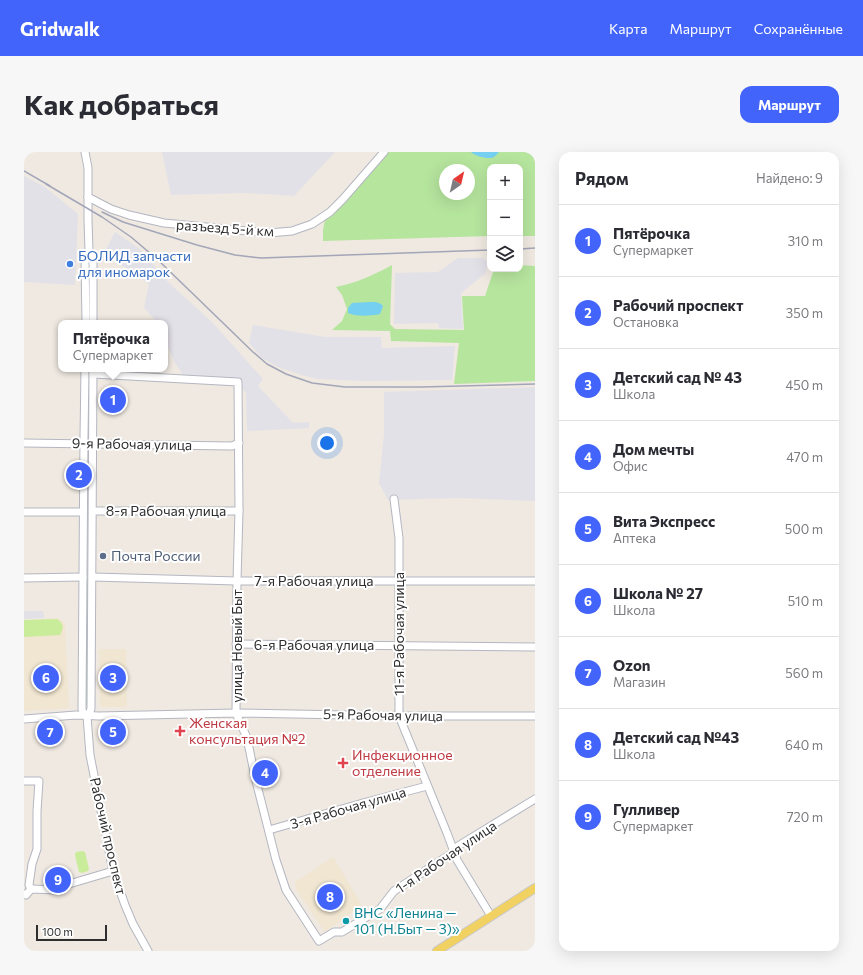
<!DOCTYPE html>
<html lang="ru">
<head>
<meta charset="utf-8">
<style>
	body { margin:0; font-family:Commissioner,sans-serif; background:#f7f7f7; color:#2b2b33 }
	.controls { position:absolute; right:12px; top:12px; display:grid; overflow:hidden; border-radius:8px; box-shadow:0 4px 16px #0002 }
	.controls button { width:36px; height:36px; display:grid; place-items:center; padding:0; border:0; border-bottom:1px solid #e1e1e2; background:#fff; color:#2b2b33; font:20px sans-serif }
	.compass { position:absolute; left:415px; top:12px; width:36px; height:36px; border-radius:50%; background:#fff; box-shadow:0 4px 16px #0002; rotate:34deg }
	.scale { position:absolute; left:12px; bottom:10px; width:71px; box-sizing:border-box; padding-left:4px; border:2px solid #2e2e2e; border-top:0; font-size:11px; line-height:14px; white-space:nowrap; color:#2e2e2e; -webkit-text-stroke:3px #fff; paint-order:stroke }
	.you { position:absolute; left:303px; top:291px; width:14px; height:14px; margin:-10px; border:3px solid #fff; border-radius:50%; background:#1a73e8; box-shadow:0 0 0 6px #1a73e833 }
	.badge { display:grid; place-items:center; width:26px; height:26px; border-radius:50%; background:#4264fb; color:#fff; font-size:13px; font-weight:700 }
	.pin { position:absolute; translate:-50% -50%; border:2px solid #fff; box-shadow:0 1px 4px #0006 }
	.popup { position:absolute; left:34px; top:168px; width:110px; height:52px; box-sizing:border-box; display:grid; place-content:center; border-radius:8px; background:#fff; filter:drop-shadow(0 1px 3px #0005); font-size:13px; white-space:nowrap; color:#7c7c81 }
	.popup b { font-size:15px; color:#2b2b33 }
	.popup::after { content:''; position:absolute; left:50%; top:100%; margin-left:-8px; border:8px solid transparent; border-top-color:#fff }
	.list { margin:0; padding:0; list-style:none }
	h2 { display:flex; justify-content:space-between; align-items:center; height:52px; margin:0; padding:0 16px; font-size:17px }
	h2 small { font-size:13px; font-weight:400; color:#7c7c81 }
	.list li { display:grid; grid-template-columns:26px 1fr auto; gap:12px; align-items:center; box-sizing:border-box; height:72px; padding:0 16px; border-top:1px solid #e1e1e2 }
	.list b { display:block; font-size:15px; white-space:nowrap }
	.list p { margin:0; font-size:13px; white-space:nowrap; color:#7c7c81 }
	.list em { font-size:13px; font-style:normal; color:#7c7c81 }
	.icon { flex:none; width:22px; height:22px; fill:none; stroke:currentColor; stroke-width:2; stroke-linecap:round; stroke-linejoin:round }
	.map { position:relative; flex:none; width:511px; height:799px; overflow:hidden; border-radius:12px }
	header { display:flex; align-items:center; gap:24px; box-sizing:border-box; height:56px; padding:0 20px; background:#4264fb; color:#fff }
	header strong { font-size:19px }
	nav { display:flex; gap:22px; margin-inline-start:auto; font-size:14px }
	.intro { display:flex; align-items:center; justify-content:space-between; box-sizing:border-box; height:96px; padding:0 24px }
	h1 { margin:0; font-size:28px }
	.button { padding:10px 18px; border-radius:12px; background:#4264fb; color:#fff; font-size:14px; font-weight:700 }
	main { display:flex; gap:24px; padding:0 24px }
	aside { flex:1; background:#fff; border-radius:12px; box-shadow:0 4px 16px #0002 }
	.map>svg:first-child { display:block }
	.industrial { fill:#e3e1e8 }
	.education { fill:#f0e6d1 }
	.green { fill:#b6e59e; fill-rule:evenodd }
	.pitch { fill:#c9ec9a }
	.water { fill:#75cff0 }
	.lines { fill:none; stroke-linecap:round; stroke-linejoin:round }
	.minor-casing { stroke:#b4b7c1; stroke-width:9 }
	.major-casing { stroke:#c9c9c9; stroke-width:10 }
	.minor { stroke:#fff; stroke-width:7 }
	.major { stroke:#f2d163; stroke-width:8 }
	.rail { stroke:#a3a6b8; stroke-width:1.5 }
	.shop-dot { fill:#3f7fe0; stroke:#fff; stroke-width:1.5 }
	.service-dot { fill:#5c6f8a; stroke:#fff; stroke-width:1.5 }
	.health-dot { fill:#e0444e; stroke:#fff; stroke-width:1.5 }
	.culture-dot { fill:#0f9aa8; stroke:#fff; stroke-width:1.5 }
	.labels { text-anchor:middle; stroke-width:4; stroke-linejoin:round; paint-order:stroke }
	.street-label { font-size:14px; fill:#2e2e2e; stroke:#fff }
	.shop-label { font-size:14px; fill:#366cbe; stroke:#fff; text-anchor:start }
	.service-label { font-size:14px; fill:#4e5e75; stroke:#fff; text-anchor:start }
	.health-label { font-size:14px; fill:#be3a42; stroke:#fff; text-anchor:start }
	.culture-label { font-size:14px; fill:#0d838f; stroke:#fff; text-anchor:start }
</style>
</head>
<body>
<header>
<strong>Gridwalk</strong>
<nav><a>Карта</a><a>Маршрут</a><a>Сохранённые</a></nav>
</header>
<div class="intro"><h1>Как добраться</h1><a class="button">Маршрут</a></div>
<main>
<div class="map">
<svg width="511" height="799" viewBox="0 0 511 799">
	<rect width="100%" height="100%" fill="#efe9e1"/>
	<g class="industrial">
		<polygon points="138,0 311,0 270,44 223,41 147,43"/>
		<polygon points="0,24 21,35 54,62 51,133 0,130"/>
		<polygon points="91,80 116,97 144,130 188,170 239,227 234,234 269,271 285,270 285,276 223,279 222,241 210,226 184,226 159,223 151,211 142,191 141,171 134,171 120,156 125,132 80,101"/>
		<polygon points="434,106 459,106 464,110 462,121 437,141 439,177 415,176 414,171 370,172 371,121 414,120"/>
		<polygon points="229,173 301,185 357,185 358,196 431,194 428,228 340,229 294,227 281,224 256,216 238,206 225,191"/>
		<polygon points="511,235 511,349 435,346 364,348 355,331 360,283 360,240"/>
		<polygon points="0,459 19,459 20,466 0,467"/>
	</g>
	<g class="education">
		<polygon points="34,466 41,471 45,556 0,559 0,468"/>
		<polygon points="75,497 102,497 103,555 76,555"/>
		<polygon points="309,705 338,753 301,780 272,737 271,730"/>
	</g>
	<g class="green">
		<path d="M362,0h149v84h-15v-69h-30v69l-167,5v-11l2,-11zM421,18h24v24h-24z"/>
		<path d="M368,113l-2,59 5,5 69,1 -2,-34h23l9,-27h26v-4l15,1v115l-81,3 5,-41 -68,-2 -1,-10 -58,-1 10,-9 5,-12 -5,-14 -6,-8c20,-4 38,-12 56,-22z"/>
		<polygon points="62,431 65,431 64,553 61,553"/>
	</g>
	<g class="pitch">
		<path d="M33,467c7,5 7,8 3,16l-36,2v-17z"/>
		<polygon points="58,699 61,700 65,717 64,719 58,721 55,720 51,703 52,700"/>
	</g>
	<g class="water">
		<path d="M447,0h28c-2,2 -2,3 -5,5 -5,3 -19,-1 -23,-5z"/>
		<path d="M346,150c5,0 10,0 13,4l-3,8c-10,2 -22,3 -32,-1v-5l4,-5z"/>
	</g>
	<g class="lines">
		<defs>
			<g id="minor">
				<polyline points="61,0 64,16 64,67 65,100 61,107 62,171"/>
				<polyline points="64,45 87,57 105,63 140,71 245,81 268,79 288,72 306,60 319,47 360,0"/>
				<polyline points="65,100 69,107 69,171"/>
				<polyline points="61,217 60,285 58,557 59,560 63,564 66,603 89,719 101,753 109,772 124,799"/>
				<polyline points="69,222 214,230 215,359 213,429 212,561 223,586 231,625 252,708 262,738 295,789 310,780 318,780 356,757 370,739 430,700 434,694 511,647"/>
				<polyline points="0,291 208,294 215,291"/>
				<polyline points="370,347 375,386 375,564 423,681 433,708 467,764"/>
				<polyline points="69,359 215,359"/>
				<polyline points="0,360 59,360"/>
				<polyline points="69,425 213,429 511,429"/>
				<polyline points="0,426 59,425"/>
				<polyline points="212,492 511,495"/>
				<polyline points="63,564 66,560 67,556 69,218"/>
				<polyline points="0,567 52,563 75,564 212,561 375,564 511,564"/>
				<polyline points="0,629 15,629 13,659 13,697 8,712 5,733 7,737"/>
				<polyline points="245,678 339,651 403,634"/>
				<polyline points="0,742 2,743 7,737 33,738 45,732 89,719"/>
			</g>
			<polyline id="major" points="413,799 511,736"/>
		</defs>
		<use href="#minor" class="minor-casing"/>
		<use href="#major" class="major-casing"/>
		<use href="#minor" class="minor"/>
		<use href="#major" class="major"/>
		<g class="rail">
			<polyline points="0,19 26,34"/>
			<polyline points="22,32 78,65 107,85 134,108 229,200 243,212 262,222 288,231 321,235 397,235 511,232"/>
			<polyline points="78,60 99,70 173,93 211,103 237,106 466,98"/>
			<polyline points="496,97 511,96"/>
		</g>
	</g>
	<circle class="shop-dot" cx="46" cy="112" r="4"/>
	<circle class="service-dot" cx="79" cy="404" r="4"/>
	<g class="health-dot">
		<path d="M154 573h4v4h4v4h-4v4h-4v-4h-4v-4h4z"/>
		<path d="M317 605h4v4h4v4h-4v4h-4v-4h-4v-4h4z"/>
	</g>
	<circle class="culture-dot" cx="322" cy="769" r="4"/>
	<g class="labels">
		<g class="street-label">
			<text transform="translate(201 76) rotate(4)" y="5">разъезд 5-й км</text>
			<text transform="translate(108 292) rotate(1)" y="5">9-я Рабочая улица</text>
			<text x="142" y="364">8-я Рабочая улица</text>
			<text x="290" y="434">7-я Рабочая улица</text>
			<text transform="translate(375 482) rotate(-90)" y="5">11-я Рабочая улица</text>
			<text x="290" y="498">6-я Рабочая улица</text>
			<text transform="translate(213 494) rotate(-90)" y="5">улица Новый Быт</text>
			<text transform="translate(359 563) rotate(1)" y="5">5-я Рабочая улица</text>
			<text transform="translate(324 656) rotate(-16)" y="5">3-я Рабочая улица</text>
			<text transform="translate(84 684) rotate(77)" y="5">Рабочий проспект</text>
			<text transform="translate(422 705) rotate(-34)" y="5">1-я Рабочая улица</text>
		</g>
		<g class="shop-label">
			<text x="54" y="109">БОЛИД запчасти<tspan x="54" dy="16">для иномарок</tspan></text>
		</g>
		<g class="service-label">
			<text x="87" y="409">Почта России</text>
		</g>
		<g class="health-label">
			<text x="165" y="576">Женская<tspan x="165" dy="16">консультация №2</tspan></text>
			<text x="328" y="608">Инфекционное<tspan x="328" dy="16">отделение</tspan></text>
		</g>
		<g class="culture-label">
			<text x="330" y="766">ВНС «Ленина —<tspan x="330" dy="16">101 (Н.Быт — 3)»</tspan></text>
		</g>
	</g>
</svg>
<div class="controls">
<button>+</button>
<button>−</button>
<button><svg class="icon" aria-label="layers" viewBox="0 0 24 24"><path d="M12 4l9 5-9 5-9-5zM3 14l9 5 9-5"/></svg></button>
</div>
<svg class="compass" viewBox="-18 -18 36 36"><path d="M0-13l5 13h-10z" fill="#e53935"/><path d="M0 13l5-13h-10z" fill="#7c7c81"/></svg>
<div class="scale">100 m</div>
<div class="you"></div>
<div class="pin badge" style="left:89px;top:248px">1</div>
<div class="popup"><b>Пятёрочка</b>Супермаркет</div>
<div class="pin badge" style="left:55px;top:323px">2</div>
<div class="pin badge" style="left:89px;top:526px">3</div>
<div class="pin badge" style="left:241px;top:621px">4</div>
<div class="pin badge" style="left:89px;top:580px">5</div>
<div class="pin badge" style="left:22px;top:526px">6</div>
<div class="pin badge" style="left:26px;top:580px">7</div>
<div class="pin badge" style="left:306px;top:745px">8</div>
<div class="pin badge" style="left:34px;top:728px">9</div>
</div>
<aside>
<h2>Рядом<small>Найдено: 9</small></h2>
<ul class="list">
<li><span class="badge">1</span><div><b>Пятёрочка</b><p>Супермаркет</p></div><em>310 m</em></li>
<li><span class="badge">2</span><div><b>Рабочий проспект</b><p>Остановка</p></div><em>350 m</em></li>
<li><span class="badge">3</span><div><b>Детский сад № 43</b><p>Школа</p></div><em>450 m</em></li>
<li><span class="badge">4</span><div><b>Дом мечты</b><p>Офис</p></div><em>470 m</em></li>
<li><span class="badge">5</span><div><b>Вита Экспресс</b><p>Аптека</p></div><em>500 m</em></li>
<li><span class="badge">6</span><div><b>Школа № 27</b><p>Школа</p></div><em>510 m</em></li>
<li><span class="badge">7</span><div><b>Ozon</b><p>Магазин</p></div><em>560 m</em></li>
<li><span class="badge">8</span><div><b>Детский сад №43</b><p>Школа</p></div><em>640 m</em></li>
<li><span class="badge">9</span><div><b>Гулливер</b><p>Супермаркет</p></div><em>720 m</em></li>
</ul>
</aside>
</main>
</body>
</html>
